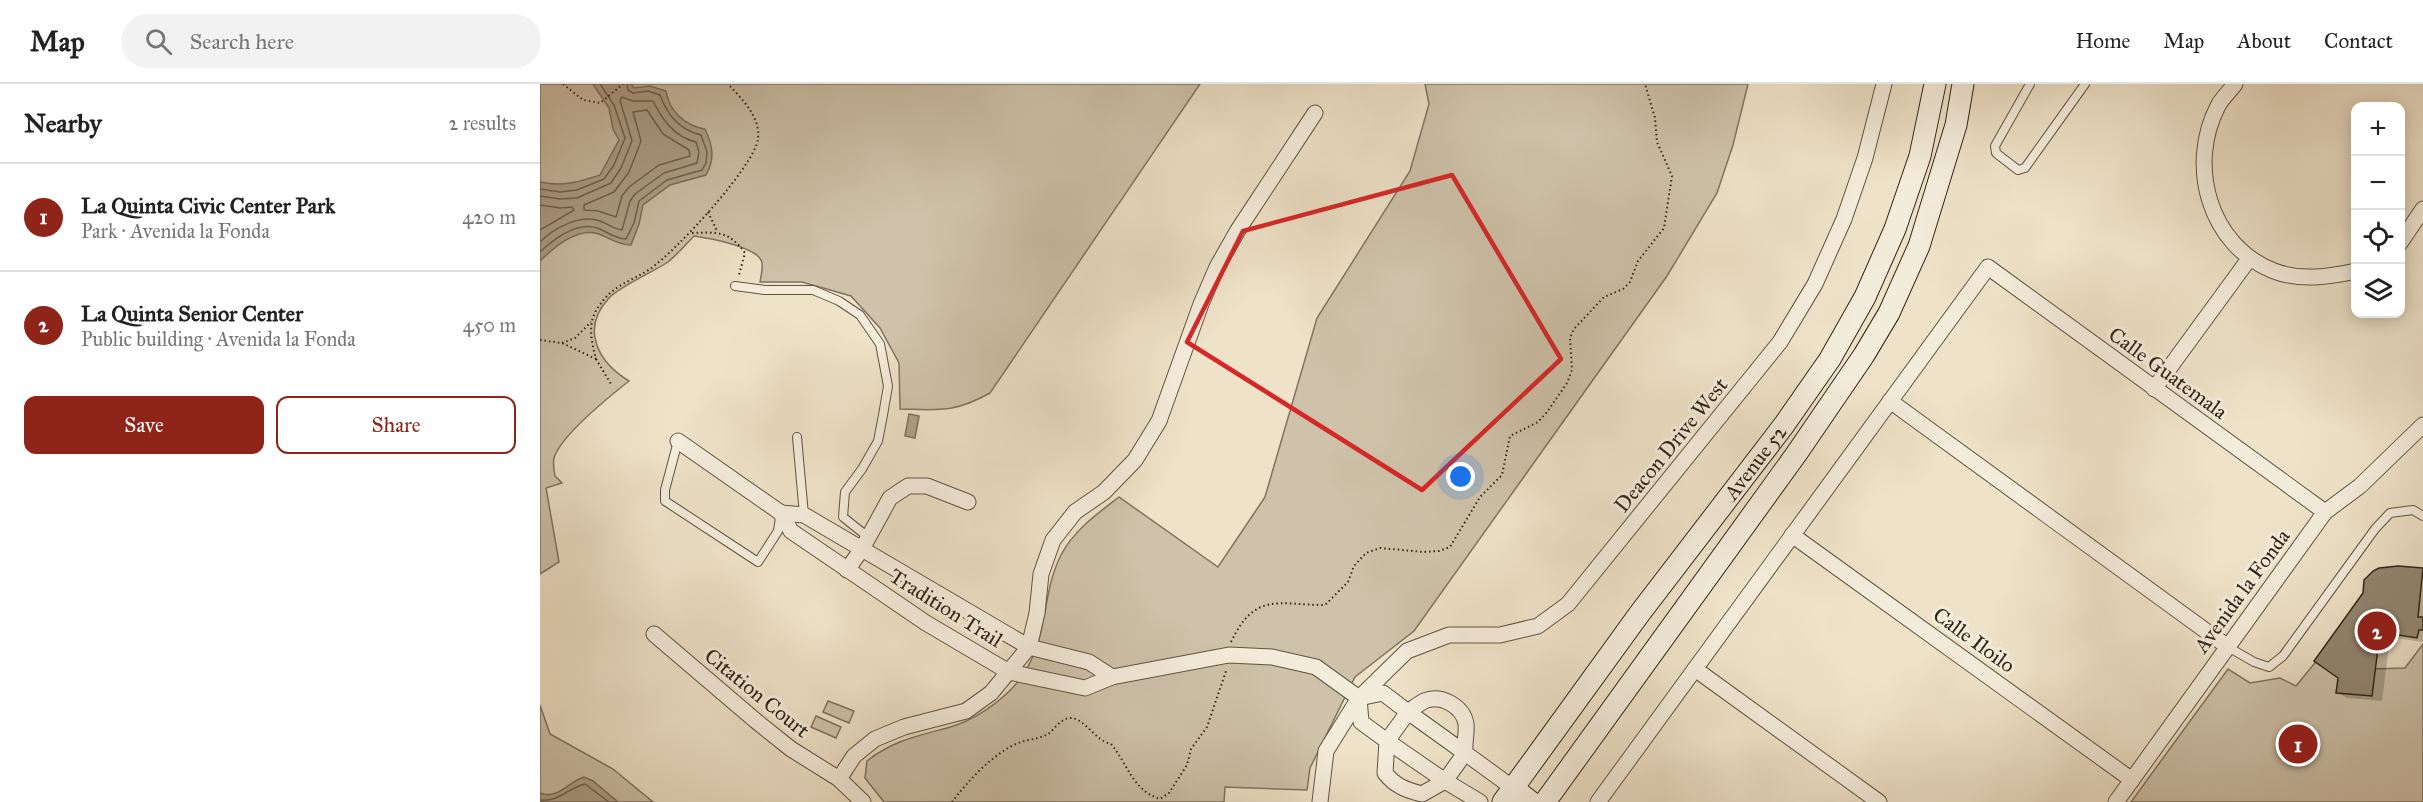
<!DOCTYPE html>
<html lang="en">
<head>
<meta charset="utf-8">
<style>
	body { margin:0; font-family:"IM FELL Great Primer",serif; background:#f2f2f2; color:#222 }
	.controls { position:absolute; right:18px; top:18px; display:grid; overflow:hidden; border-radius:12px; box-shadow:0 3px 15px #0003 }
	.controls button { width:54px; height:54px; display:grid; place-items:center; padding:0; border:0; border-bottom:2px solid #e0e0e0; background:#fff; color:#222; font:30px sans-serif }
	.you { position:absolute; left:921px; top:393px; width:21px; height:21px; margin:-15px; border:4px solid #fff; border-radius:50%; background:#1a73e8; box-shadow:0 0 0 9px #1a73e833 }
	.badge { display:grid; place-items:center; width:39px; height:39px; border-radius:50%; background:#8f2418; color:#fff; font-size:20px; font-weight:700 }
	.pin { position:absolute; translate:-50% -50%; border:3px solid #fff; box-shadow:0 2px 6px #0006 }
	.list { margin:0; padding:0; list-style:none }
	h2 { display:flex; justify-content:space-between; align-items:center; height:78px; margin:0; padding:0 24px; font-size:26px }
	h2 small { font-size:20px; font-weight:400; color:#767676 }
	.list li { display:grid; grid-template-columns:39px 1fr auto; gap:18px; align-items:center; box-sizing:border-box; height:108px; padding:0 24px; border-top:2px solid #e0e0e0 }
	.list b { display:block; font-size:22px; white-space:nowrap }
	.list p { margin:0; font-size:20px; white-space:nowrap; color:#767676 }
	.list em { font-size:20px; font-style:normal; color:#767676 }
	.actions { display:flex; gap:12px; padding:18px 24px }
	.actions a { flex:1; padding:14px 0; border:2px solid #8f2418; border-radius:12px; text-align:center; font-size:21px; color:#8f2418 }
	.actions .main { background:#8f2418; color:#fff }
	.icon { flex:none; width:33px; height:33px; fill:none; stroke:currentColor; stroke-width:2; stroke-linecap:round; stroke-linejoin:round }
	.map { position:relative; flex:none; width:1883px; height:718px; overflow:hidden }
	header { display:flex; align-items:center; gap:36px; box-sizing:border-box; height:84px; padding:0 30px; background:#fff; border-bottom:2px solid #e0e0e0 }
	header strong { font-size:28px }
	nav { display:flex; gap:33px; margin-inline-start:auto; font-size:21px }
	.search { width:420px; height:54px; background:#f2f2f2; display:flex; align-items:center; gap:15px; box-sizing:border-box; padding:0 21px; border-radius:33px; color:#767676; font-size:22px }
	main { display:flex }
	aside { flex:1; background:#fff }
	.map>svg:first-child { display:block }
	.green { fill:#cec2aa; stroke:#807460; stroke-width:1.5 }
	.water { fill:#aea28b; stroke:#7c705c; stroke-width:1.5 }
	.shadow { fill:#0003 }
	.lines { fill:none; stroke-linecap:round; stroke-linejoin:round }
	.shore { stroke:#706450; stroke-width:1.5 }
	.building { fill:#938773; stroke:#312516; stroke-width:1.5 }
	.lane-casing { stroke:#605442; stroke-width:10 }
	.street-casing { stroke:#605442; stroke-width:17 }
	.secondary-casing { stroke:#312516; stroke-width:23 }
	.path { stroke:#312516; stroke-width:2; stroke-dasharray:1.5 3; stroke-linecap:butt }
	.lane { stroke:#f4ecdb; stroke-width:8 }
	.street { stroke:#f4ecdb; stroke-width:15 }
	.secondary { stroke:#f4ecdb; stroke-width:21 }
	.marked { fill:none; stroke:#d62828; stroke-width:4.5; stroke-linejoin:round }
	.labels { text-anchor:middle; stroke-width:6; stroke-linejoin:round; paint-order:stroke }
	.street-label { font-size:21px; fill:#312516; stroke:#f4ecdb }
</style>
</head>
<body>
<header>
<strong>Map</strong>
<div class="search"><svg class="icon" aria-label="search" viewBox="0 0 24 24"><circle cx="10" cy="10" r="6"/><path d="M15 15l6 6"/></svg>Search here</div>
<nav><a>Home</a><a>Map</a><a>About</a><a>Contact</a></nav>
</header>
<main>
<aside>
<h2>Nearby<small>2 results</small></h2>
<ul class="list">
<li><span class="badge">1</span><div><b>La Quinta Civic Center Park</b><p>Park · Avenida la Fonda</p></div><em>420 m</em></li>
<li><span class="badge">2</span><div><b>La Quinta Senior Center</b><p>Public building · Avenida la Fonda</p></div><em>450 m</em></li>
</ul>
<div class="actions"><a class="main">Save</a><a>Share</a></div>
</aside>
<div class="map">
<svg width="1883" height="718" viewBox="0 0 1883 718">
	<rect width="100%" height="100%" fill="#eee2c8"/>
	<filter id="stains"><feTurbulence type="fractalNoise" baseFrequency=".00333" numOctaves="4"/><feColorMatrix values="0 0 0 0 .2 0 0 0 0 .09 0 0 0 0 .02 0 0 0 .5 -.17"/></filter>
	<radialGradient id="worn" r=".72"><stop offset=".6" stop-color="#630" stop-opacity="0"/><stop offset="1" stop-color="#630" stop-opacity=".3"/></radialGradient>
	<g class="green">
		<path d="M0,0h660l-210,309c-36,20 -50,17 -90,16l-1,-46 -19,-35 -29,-32 -49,-14h-42c1,-6 3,-14 2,-19 -2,-16 -54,-25 -68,-27 -8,8 -17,19 -26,26 -15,10 -49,25 -59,36 -29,31 -11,64 20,83 -19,15 -68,54 -75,77 -1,5 0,13 1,18l7,7 -16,5 13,74 -19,12z"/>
		<path d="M885,0h323l-15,61 -16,48 -50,83 -253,355 -59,46 -45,91 -3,22 -82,-3 -1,15h-340l-19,-24 2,-17c25,-20 50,-25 80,-33 26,-7 51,-24 69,-44 35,-42 23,-85 45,-129 13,-25 36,-41 58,-58l99,70 47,-70 52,-179 93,-147 19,-67z"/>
		<polygon points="1883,560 1883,718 1591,718 1688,585 1710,599 1740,594 1756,602 1778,575 1830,585 1865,584"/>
		<polygon points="288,617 314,627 309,639 283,628"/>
		<polygon points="0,621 10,650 73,685 113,718 0,718"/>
		<polygon points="276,632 301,643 296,654 271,643"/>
	</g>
	<g class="water">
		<path d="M53,0h38l3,4 16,-2 16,5c3,20 19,35 39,38 8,17 10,30 1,46l-36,10 -27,20 -4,19 -8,21c-15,0 -23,-9 -36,-12 -20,-4 -42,15 -55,28v-79c23,5 38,0 60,-7l19,-35 -6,-11 -4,-21z"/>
		<polygon points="369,330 379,332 375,354 365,352"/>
		<path d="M44,693l9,4 25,21h-78v-9c18,7 28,-11 44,-16z"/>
	</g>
	<polygon class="shadow" points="1858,483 1883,485 1883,558 1850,553 1842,617 1807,614 1797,608"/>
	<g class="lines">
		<g class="shore">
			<polygon points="107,26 123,50 149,66 150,72 119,81 89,103 82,112 76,133 58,127 44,126 44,121 74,108 89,88 101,57 93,28"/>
			<polyline points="0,105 20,108 37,106 64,95 74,81 85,54 74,21 60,0"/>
			<path d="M0,112l20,3 17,-1 34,-15 10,-15 11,-27 -12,-41 2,-3 11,4h20c9,18 21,36 43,41l3,10 -2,11 -33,10 -29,21 -5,7 -8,29c-8,-1 -14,-6 -22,-9 -20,-7 -46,7 -60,21"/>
			<polyline points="0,121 20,124 32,123 34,126 0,146"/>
			<path d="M0,168c14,-13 39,-32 60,-23 8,4 17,10 26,10l8,-16 5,-22 28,-21 35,-10 4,-7 1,-11 -6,-17c-21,-5 -34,-20 -41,-40l-12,-4 -15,2 -5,-3 -1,-6"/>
			<path d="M0,716c19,2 28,-12 45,-16l24,18"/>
		</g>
	</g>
	<polygon class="building" points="1858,482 1883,484 1878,533 1883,533 1883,546 1879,546 1877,554 1840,548 1832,612 1796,609 1798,594 1774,577 1823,509 1824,496 1833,487 1839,484"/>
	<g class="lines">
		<defs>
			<g id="lane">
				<polyline points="1490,0 1455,62 1456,69 1478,86 1485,84 1545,0"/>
				<polyline points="195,202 225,206 273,206 299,217 320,231 340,260 348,302 343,331 338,357 322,385 305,408 303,433 328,453"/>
				<polyline points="257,353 264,431"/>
				<polyline points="138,357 125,406 125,417 218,478 238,447 240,433"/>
				<polyline points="1688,563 1714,578 1729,583 1743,572 1835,445 1850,429 1873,426 1883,432"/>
			</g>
			<g id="street">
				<path d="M1695,0c-5,7 -13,14 -17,22 -31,59 -9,140 56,165 26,10 55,6 82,0"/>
				<polyline points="1860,159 1883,125"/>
				<polyline points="1614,305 1709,175"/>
				<polyline points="1350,317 1688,563"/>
				<path d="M138,357l103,72 10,18 135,92 83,49 76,16 27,-11 117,-22 43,2 44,10 43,31 24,-5 25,19c5,-4 11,-8 16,-11 17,-7 39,5 42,23 1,9 -2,19 -1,29l48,35"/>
				<polyline points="241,429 264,431 489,563 549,578 572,593"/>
				<polyline points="1252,451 1592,696"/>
				<polyline points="307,486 322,465 350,414 368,402 387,402 428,418"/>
				<polyline points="114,550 216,637 251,665 299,695"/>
				<polyline points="1155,585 1339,718"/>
				<path d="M819,614l2,24 26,19 -2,32c10,13 21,17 37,21l23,-13 35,21"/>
				<polygon points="868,628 925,669 905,697 847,657"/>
				<polyline points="323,718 299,695 314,672 335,655 364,643 426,627 451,609 489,563 497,529 501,490 513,456 535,428 564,408 595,376 619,337 661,220 677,183 698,146 775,29"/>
				<polyline points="780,718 786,667 819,614 867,567 909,551 960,551 998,542 1028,520 1240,258 1275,200 1304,135 1325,74 1344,0"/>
				<polyline points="1058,718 1448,183 1785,428"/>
				<polyline points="1576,718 1785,428 1820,402 1883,341"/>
			</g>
			<g id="secondary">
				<polyline points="973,704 991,718"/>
				<path id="s1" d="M963,718l137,-189 144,-188 46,-66 35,-62 30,-68 25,-73 15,-72"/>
				<polyline points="1005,718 1257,369 1324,271 1349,229 1379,162 1416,41 1423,0"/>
			</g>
		</defs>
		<use href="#lane" class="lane-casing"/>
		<use href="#street" class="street-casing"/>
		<use href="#secondary" class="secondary-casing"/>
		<g class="path">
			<polyline points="23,0 43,16 60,19 83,0"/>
			<polyline points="168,128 177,147"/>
			<path d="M152,149c26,-1 37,-2 53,20l-6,22"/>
			<path d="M0,256l22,3 34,16c-5,-19 -9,-37 3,-53 14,-21 31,-24 51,-37 25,-17 104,-102 108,-130 3,-22 -17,-41 -30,-55"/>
			<polyline points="22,259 35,254 51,238"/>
			<polyline points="56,275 71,300"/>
			<path d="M691,558c24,-51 48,-37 94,-37l23,-23 6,-16 12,-13 14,-5 44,4 15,-1 11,-4 30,-50 22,-22 8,-39 28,-14 9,-10 20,-29 5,-13 -2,-32 4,-9 30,-32 19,-8 7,-7 8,-21 26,-33 8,-52 -15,-34 -2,-24 -10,-34"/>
			<path d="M412,718c16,-21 43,-51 69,-60 9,-3 18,-3 27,-8 7,-5 13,-16 22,-16 15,0 24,22 41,26 17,20 21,46 49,55l9,-6 18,-28 4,-16 16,-22 19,-56"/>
		</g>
		<use href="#lane" class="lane"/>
		<use href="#street" class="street"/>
		<use href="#secondary" class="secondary"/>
	</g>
	<path class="marked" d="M912,91l109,184 -139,131 -235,-148 56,-111z"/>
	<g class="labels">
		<g class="street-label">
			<text transform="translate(1628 289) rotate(36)" y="7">Calle Guatemala</text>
			<text transform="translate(1131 361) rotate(-51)" y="7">Deacon Drive West</text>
			<text dy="7" stroke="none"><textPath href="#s1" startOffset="423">Avenue 52</textPath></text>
			<text transform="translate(1702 507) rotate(-54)" y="7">Avenida la Fonda</text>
			<text transform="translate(406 524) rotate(32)" y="7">Tradition Trail</text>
			<text transform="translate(1434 556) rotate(36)" y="7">Calle Iloilo</text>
			<text transform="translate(217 609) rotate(39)" y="7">Citation Court</text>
		</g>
	</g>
	<rect width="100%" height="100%" filter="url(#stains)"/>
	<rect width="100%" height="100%" fill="url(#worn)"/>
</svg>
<div class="controls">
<button>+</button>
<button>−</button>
<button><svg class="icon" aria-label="locate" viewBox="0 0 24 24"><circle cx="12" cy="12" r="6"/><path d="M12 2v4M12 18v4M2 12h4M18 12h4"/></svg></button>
<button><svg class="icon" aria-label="layers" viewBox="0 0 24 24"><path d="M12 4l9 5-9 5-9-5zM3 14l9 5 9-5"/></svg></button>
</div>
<div class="you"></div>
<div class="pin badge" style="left:1758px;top:660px">1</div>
<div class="pin badge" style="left:1837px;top:547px">2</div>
</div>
</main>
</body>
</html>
